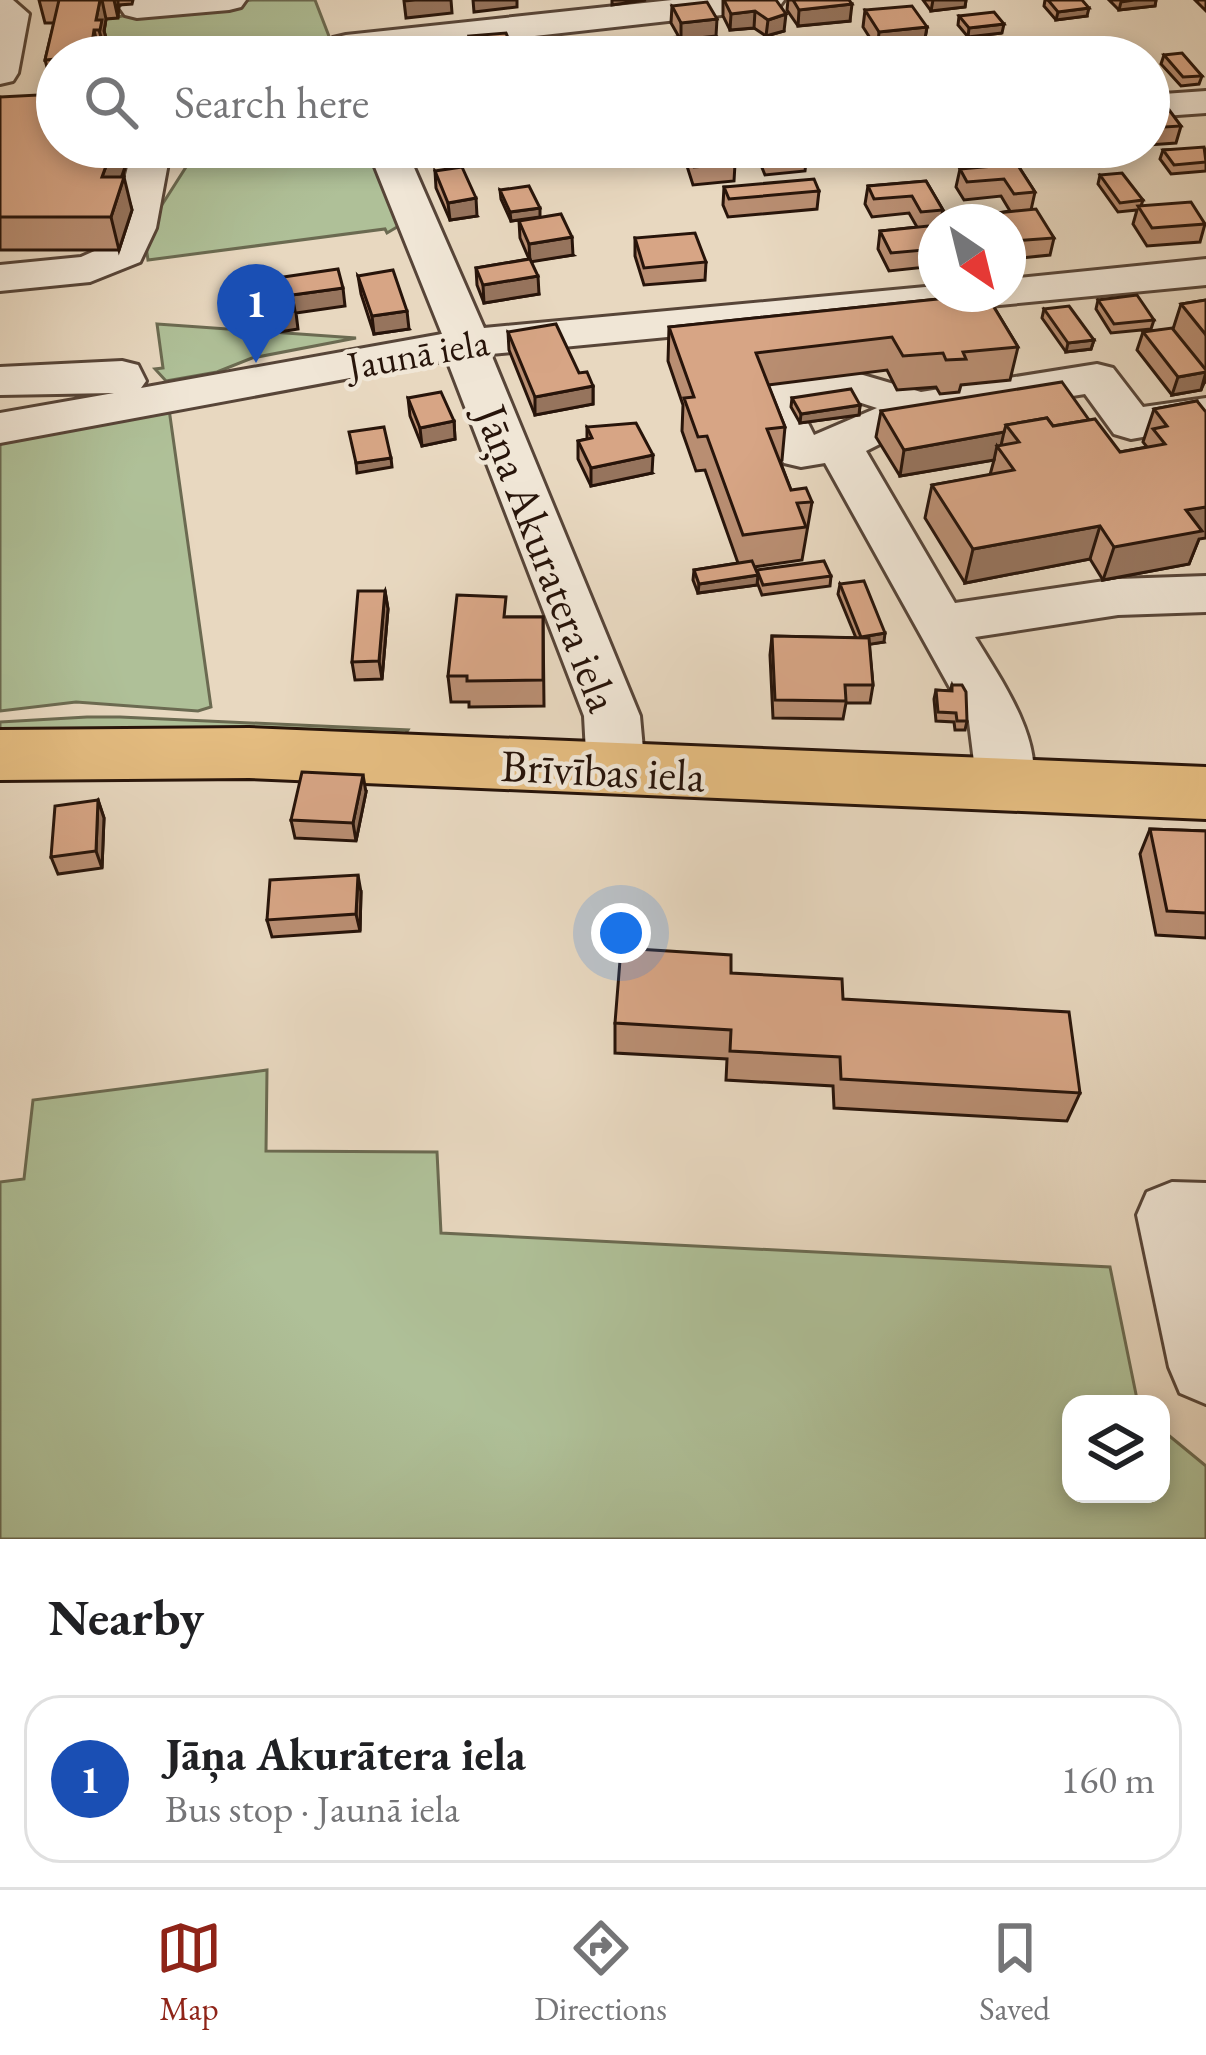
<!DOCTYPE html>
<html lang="en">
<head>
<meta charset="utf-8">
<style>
	body { margin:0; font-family:"EB Garamond",serif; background:#f2f2f2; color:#202124 }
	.controls { position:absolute; right:36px; bottom:36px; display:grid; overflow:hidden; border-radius:24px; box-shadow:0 6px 18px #0003 }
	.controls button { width:108px; height:108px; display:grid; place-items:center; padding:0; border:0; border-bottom:3px solid #e0e0e0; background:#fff; color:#202124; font:60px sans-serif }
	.compass { position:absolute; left:918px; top:204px; width:108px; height:108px; border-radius:50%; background:#fff; box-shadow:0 6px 18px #0003; rotate:145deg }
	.you { position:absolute; left:621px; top:933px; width:42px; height:42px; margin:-30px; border:9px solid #fff; border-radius:50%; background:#1a73e8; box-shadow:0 0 0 18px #1a73e833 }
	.badge { display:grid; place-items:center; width:78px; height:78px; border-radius:50%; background:#8f2418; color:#fff; font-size:39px; font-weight:700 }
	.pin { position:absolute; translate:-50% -99px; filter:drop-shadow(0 3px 6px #0008) }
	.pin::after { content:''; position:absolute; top:63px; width:42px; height:36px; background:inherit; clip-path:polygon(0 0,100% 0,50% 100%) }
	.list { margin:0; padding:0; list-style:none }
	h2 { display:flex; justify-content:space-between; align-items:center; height:156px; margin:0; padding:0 48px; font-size:51px }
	h2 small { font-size:39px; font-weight:400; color:#757577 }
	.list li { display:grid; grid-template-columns:78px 1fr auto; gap:36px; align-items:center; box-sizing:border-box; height:168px; margin:0 24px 24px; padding:0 24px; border:3px solid #e0e0e0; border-radius:36px }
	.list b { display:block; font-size:45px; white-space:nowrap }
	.list p { margin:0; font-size:39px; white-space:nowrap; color:#757577 }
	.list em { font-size:39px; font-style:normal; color:#757577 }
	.icon { flex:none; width:66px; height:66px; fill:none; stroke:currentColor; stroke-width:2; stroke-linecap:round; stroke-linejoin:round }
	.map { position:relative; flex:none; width:1206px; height:1539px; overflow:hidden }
	.search { position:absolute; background:#fff; box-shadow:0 6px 18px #0003; left:36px; right:36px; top:36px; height:132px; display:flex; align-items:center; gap:30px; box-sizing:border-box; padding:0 42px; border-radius:66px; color:#757577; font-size:45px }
	.sheet { height:348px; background:#fff }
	nav { display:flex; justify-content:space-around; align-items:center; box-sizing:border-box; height:168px; border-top:3px solid #e0e0e0; background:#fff; font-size:33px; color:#757577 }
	nav a { display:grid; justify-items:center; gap:6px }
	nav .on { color:#8f2418 }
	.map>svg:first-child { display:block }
	.green { fill:#afc098; stroke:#6b6a51; stroke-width:3 }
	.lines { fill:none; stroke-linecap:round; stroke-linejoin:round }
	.minor-casing { stroke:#574538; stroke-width:6 }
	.major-casing { stroke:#27140a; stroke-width:6 }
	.minor { fill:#f0e6d6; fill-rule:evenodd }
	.major { fill:#e4bc80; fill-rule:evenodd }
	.wall { fill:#b98e72; stroke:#27140a; stroke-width:3 }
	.shaded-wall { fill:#96745d; stroke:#27140a; stroke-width:3 }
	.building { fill:#d7a585; stroke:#27140a; stroke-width:3 }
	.labels { text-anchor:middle; stroke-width:9; stroke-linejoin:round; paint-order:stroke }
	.far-street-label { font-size:39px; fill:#27140a; stroke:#f0e6d6 }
	.street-label { font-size:45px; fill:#27140a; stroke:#f0e6d6 }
</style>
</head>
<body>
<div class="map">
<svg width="1206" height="1539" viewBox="0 0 1206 1539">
	<rect width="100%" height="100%" fill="#e8d8c0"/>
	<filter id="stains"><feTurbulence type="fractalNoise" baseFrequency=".00167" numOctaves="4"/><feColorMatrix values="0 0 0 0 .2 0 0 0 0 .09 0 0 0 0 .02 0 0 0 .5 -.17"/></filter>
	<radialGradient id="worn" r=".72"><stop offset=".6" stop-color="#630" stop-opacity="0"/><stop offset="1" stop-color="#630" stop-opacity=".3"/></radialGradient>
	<g class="green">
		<polygon points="252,0 315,0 337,57 100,57 107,46 102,45 106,19 173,7"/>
		<polygon points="194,147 372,147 402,224 387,233 385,229 148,260 144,233 186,167"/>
		<polygon points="157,324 356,338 252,358 217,372 166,381 155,369 163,368"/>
		<polygon points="169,409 211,707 198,711 76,702 0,711 0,439"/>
		<polygon points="87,717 120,717 408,730 403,738 0,736 0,722"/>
		<polygon points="267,1070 266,1151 437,1152 441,1233 1110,1267 1138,1404 1071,1404 1071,1494 1161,1494 1161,1429 1206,1466 1206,1539 0,1539 0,1182 24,1179 33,1100"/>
	</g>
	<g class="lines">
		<defs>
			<g id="minor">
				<polygon points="0,0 13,0 29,14 18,73 13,81 0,84"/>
				<polygon points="128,0 246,0 241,7 229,10 137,18 125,15 120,8"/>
				<polygon points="672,0 784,0 779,7 767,10 346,57 333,54 328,46 333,38 346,35"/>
				<polygon points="1206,91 1206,113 1149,117 1149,95"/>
				<polygon points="133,147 171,147 156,228 140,262 90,282 0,291 0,265 81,257 108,245"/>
				<polygon points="367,147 405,147 484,328 936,286 936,294 1008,294 1008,279 1206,259 1206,285 491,354 640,716 645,771 636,786 616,793 596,786 587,771 584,716 447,360 0,443 0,413 114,393 0,395 0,367 122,361 138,365 146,381 141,388 442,334"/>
				<path d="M1097,364l16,4 30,39 63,-9v28l-75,13 -17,-5 -29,-40 -156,25 -63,32 89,152 163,-24 88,-3v36l-88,3 -143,22c26,43 78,115 51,165l-20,6 -20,-6 -9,-16 -8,-64 -144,-259 -24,4 -17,-4 -32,-52v-14l22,-19 34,-9 38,1 75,22zM809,397l37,1 31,10 -63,27 -16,-32z"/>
				<polygon points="1172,1182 1206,1183 1206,1404 1180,1393 1169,1367 1137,1215 1147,1192"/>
			</g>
			<polygon id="major" points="249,728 1206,767 1206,819 249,778 0,780 0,730"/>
		</defs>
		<use href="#minor" class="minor-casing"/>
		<use href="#major" class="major-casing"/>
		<use href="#minor" class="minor"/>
		<use href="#major" class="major"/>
	</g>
	<g class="wall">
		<polygon points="39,0 133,0 132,4 119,5 118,18 106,19 104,31 108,45 106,54 100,55 100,57 57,57 57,84 52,85 45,60 54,23 45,23"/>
		<polygon points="723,0 776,0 784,31 766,36 754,28 730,30 723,16"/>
		<polygon points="788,0 849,0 850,21 798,26 787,10"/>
		<polygon points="923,0 966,0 965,7 931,11"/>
		<polygon points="1045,0 1082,0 1087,16 1056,20 1044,6"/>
		<polygon points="1109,0 1156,0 1155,6 1119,10"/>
		<polygon points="1195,0 1206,0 1206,11"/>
		<polygon points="672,6 716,36 682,39 689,52 688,57 660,57 656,48 656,39 679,37 671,23"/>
		<polygon points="865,10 927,27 924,44 913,45 917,52 917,57 879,57 877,53 877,49 863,27"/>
		<polygon points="959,16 1002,33 968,37 958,25"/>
		<polygon points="1164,55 1202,76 1199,84 1181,86 1161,64"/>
		<polygon points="0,97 132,147 122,177 132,210 119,250 0,250"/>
		<polygon points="1149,104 1181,126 1176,143 1149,145"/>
		<polygon points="686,147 735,164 734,181 693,185 686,163"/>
		<polygon points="756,147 803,147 807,154 805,171 765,175 756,153"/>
		<polygon points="825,147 873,147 871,159 863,160 863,164 833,163"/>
		<polygon points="920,147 968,147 967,156 927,160"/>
		<polygon points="1206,149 1206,171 1171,174 1160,159 1163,150"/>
		<polygon points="1017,164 1035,192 1031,210 1054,238 1050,255 1010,259 1008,255 1008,222 995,222 997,213 1010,211 1001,196 964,200 956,187 960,169"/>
		<polygon points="435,171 477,216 450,220 436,188"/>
		<polygon points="1100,175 1143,200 1141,206 1205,224 1200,242 1147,246 1133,224 1137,210 1118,212 1098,184"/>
		<polygon points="926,181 943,210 940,222 936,222 936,228 929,229 936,241 936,266 889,271 878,249 880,231 917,227 909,213 872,217 865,204 868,186"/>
		<polygon points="724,187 819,191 817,209 728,217 723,205"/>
		<polygon points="500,190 540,217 511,221 501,199"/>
		<polygon points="519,221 573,255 531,261 539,294 484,303 477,285 476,268 529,259 520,238"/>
		<polygon points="635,238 706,262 705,280 644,285 635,256"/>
		<polygon points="358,276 409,329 374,334 361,294"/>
		<polygon points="986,294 1018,347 1010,380 961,385 959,392 940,394 936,387 897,390 887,370 768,385 785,427 782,460 780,461 791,490 812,502 802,560 754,567 757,573 831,576 830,586 762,595 757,582 757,585 698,593 693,580 694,570 738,563 705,470 696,471 682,431 683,405 668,361 669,327"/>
		<polygon points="1098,300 1154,320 1151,329 1111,333 1096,309"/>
		<polygon points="1206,300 1206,382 1205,381 1201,390 1172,395 1137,350 1143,332 1173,329 1181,304"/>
		<polygon points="1044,309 1094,340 1091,349 1066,352 1042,318"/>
		<polygon points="508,332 579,373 593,386 593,404 535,415 509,350"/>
		<polygon points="408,398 454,421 455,439 422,446 410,416"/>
		<polygon points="792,398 860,405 859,415 800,423 791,407"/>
		<polygon points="1197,401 1199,539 1189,564 1103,580 1090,559 965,583 925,518 932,485 990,475 994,460 900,476 876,437 881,411 1089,420 1120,452 1147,447 1143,442 1154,409"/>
		<polygon points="587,427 652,473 591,486 578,459 578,441 587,439"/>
		<polygon points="840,584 884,642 869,644 873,685 870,703 846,703 843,719 773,718 770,655 772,636 856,638 838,594"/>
		<polygon points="385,591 388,609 382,679 355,680 352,662"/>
		<polygon points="507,617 543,617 544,706 469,707 469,702 451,702 448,676"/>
		<polygon points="952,685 967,721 965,730 955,730 954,722 936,721 934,699 936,690 950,691"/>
		<polygon points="366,792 356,841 295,838 291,820"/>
		<polygon points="98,800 104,818 102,868 58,874 51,857"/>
		<polygon points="1150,829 1206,831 1206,938 1156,935 1140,854"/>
		<polygon points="361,892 360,931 272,937 267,920"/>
		<polygon points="731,973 843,999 1080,1093 1067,1121 834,1108 833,1086 726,1080 727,1059 615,1053 615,1023"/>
	</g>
	<g class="shaded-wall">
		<polygon points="100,0 102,0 106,19 104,31 108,45 106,54 96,20"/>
		<polygon points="114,0 118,0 118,18"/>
		<polygon points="415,0 451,0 452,13 406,18 404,1"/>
		<polygon points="473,0 517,0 517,7 474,12"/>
		<polygon points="612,0 646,0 612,5"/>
		<polygon points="933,0 966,0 965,7 931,11"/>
		<polygon points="1134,0 1156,0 1155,6 1119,10 1121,2"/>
		<polygon points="852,4 850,21 798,26 799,10"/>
		<polygon points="1089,8 1087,16 1056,20 1058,12"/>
		<polygon points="755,11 754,28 730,30 731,14"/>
		<polygon points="786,14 784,31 766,36 768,20"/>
		<polygon points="717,19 716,36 681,40 681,23"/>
		<polygon points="1004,24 1002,33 968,37 969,28"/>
		<polygon points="927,27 924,44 880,48 878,44 879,32"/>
		<polygon points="94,30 100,55 100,57 90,56"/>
		<polygon points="513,50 513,57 476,57 476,54"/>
		<polygon points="689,52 688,57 664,57 664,55"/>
		<polygon points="113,147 132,147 110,210 102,177"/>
		<polygon points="124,177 132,210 119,250 111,217"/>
		<polygon points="476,198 477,216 450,220 448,203"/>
		<polygon points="540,208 540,217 511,221 510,212"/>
		<polygon points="572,237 573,255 530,262 529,244"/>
		<polygon points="538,276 539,294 484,303 483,285"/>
		<polygon points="343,288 345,306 296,313 298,329 273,333 270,315 292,295"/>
		<polygon points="407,311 409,329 374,334 372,316"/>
		<polygon points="1094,340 1091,349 1066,352 1068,343"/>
		<polygon points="1206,372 1201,390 1172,395 1178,377"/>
		<polygon points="593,386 593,404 535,415 535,397"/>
		<polygon points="860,405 859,415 800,423 801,414"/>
		<polygon points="454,421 455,439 422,446 420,428"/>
		<polygon points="1004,432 1000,450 997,446 994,460 900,476 904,450"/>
		<polygon points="653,455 652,473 591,486 591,468"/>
		<polygon points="391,458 392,467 357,473 356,463"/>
		<polygon points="1206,507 1206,538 1199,539 1189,564 1103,580 1114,547 1186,510"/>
		<polygon points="1100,526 1090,559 965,583 973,549"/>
		<polygon points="758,575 757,585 698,593 699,584"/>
		<polygon points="385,591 388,609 382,679 379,661"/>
		<polygon points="885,633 884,642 860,646 861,637"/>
		<polygon points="363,775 366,792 356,841 353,823"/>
		<polygon points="98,800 104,818 102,868 96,851"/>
		<polygon points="358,875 361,892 360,931 356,914"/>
	</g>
	<g class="building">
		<polygon points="59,0 100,0 96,20 102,20 100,30 94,30 90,56 57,57 57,59 45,60"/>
		<polygon points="724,0 776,0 786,14 768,20 755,11 731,14"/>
		<polygon points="793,0 849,0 852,4 799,10"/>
		<polygon points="1048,0 1082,0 1089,8 1058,12"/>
		<polygon points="707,2 717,19 681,23 672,6"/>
		<polygon points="912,6 927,27 879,32 865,10"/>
		<polygon points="994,12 1004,24 969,28 959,16"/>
		<polygon points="506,33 513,50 476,54 469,36"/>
		<polygon points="681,37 689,52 664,55 656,39"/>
		<polygon points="910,41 917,52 885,55 878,44"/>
		<polygon points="558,51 561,57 521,56"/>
		<polygon points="1182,53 1202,76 1183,77 1164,55"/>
		<polygon points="57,94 57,147 113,147 102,177 124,177 111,217 0,217 0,97"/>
		<polygon points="1164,103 1181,126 1149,128 1149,104"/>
		<polygon points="687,147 728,147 735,164 694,167"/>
		<polygon points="762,147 803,147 807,154 766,157"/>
		<polygon points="1204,147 1206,162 1174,165 1163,150"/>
		<polygon points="1017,164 1035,192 1014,194 1004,179 967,182 960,169"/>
		<polygon points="462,167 476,198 448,203 435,171"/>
		<polygon points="1122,173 1143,200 1120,203 1100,175"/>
		<polygon points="814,179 819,191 729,199 724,187"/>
		<polygon points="926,181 943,210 921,212 912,196 874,199 868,186"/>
		<polygon points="529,186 540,208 510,212 500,190"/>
		<polygon points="1191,202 1205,224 1152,228 1138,206"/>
		<polygon points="1036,209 1054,238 1014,241 1008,231 1008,222 1003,222 997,213"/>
		<polygon points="561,214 572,237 529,244 519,221"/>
		<polygon points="928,226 936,241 936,249 891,253 880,231"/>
		<polygon points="695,233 706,262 644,268 635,238"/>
		<polygon points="530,259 538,276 483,285 476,268"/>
		<polygon points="338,269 343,288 292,295 295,311 270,315 263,280"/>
		<polygon points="393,270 407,311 372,316 358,276"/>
		<polygon points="986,294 1018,347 963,352 966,359 946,360 943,353 903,356 892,337 756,353 785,427 767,429 791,490 806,488 812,502 797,503 806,527 743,535 707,436 698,437 684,398 694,397 669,327"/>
		<polygon points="1137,295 1154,320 1114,324 1098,300"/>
		<polygon points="1206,300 1206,335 1181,304"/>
		<polygon points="1069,306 1094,340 1068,343 1044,309"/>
		<polygon points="556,324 579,373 587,372 593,386 535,397 508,332"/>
		<polygon points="1172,328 1206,370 1206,372 1178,377 1143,332"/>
		<polygon points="1062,382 1089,420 1053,426 1047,418 1006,425 1004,432 904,450 881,411"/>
		<polygon points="851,389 860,405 801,414 792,398"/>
		<polygon points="441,392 454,421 420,428 408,398"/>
		<polygon points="1197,401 1206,412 1206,507 1186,510 1202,531 1114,547 1100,526 973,549 932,485 1014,470 997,446 1019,442 1006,425 1047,418 1053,426 1095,419 1120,452 1165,444 1153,429 1167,426 1154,409"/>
		<polygon points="636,423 653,455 591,468 578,441 592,438 587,427"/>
		<polygon points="384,427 391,458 356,463 349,432"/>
		<polygon points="752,561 758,575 699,584 694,570"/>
		<polygon points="824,561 831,576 763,585 757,570"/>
		<polygon points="864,581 885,633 861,637 840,584"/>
		<polygon points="358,591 385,591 379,661 352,662"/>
		<polygon points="457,595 506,597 504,617 543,617 543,680 467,681 467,676 448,676"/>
		<polygon points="772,636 869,638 873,685 845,685 846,701 775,700"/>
		<polygon points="952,685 962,685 966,692 967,721 957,721 956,713 938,712 936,690 952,691"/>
		<polygon points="302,772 363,775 353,823 291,820"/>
		<polygon points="98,800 96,851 51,857 55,806"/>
		<polygon points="1150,829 1206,831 1206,913 1167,911"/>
		<polygon points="358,875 356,914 267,920 270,880"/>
		<polygon points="621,948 731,955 731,973 842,979 843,999 1069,1012 1080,1093 841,1079 840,1057 730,1051 731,1030 615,1023"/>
	</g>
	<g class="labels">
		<g class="far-street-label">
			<text transform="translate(418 353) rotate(-10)" y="14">Jaunā iela</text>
		</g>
		<g class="street-label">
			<text transform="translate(548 558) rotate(69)" y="16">Jāņa Akuratera iela</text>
			<text transform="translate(603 770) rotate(3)" y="16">Brīvības iela</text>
		</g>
	</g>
	<rect width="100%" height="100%" filter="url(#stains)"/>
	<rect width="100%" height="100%" fill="url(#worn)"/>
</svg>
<div class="controls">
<button><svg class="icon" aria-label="layers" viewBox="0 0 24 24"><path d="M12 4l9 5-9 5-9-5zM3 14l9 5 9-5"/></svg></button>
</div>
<svg class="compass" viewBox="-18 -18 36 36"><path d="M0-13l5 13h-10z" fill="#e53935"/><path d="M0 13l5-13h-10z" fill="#757577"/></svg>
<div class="you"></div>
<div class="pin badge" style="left:256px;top:363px;background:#1a4fb4">1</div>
<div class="search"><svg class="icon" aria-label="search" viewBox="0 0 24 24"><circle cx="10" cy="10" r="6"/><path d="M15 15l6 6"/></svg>Search here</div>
</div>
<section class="sheet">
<h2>Nearby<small></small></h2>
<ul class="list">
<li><span class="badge" style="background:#1a4fb4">1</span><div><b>Jāņa Akurātera iela</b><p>Bus stop · Jaunā iela</p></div><em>160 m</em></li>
</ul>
</section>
<nav>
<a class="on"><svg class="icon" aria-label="map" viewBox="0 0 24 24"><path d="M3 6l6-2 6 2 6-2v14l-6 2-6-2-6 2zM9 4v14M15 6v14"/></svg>Map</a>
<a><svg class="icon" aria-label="directions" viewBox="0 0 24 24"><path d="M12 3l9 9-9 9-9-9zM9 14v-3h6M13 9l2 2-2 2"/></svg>Directions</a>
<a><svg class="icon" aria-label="saved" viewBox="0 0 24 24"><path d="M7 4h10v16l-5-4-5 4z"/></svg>Saved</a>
</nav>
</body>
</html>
